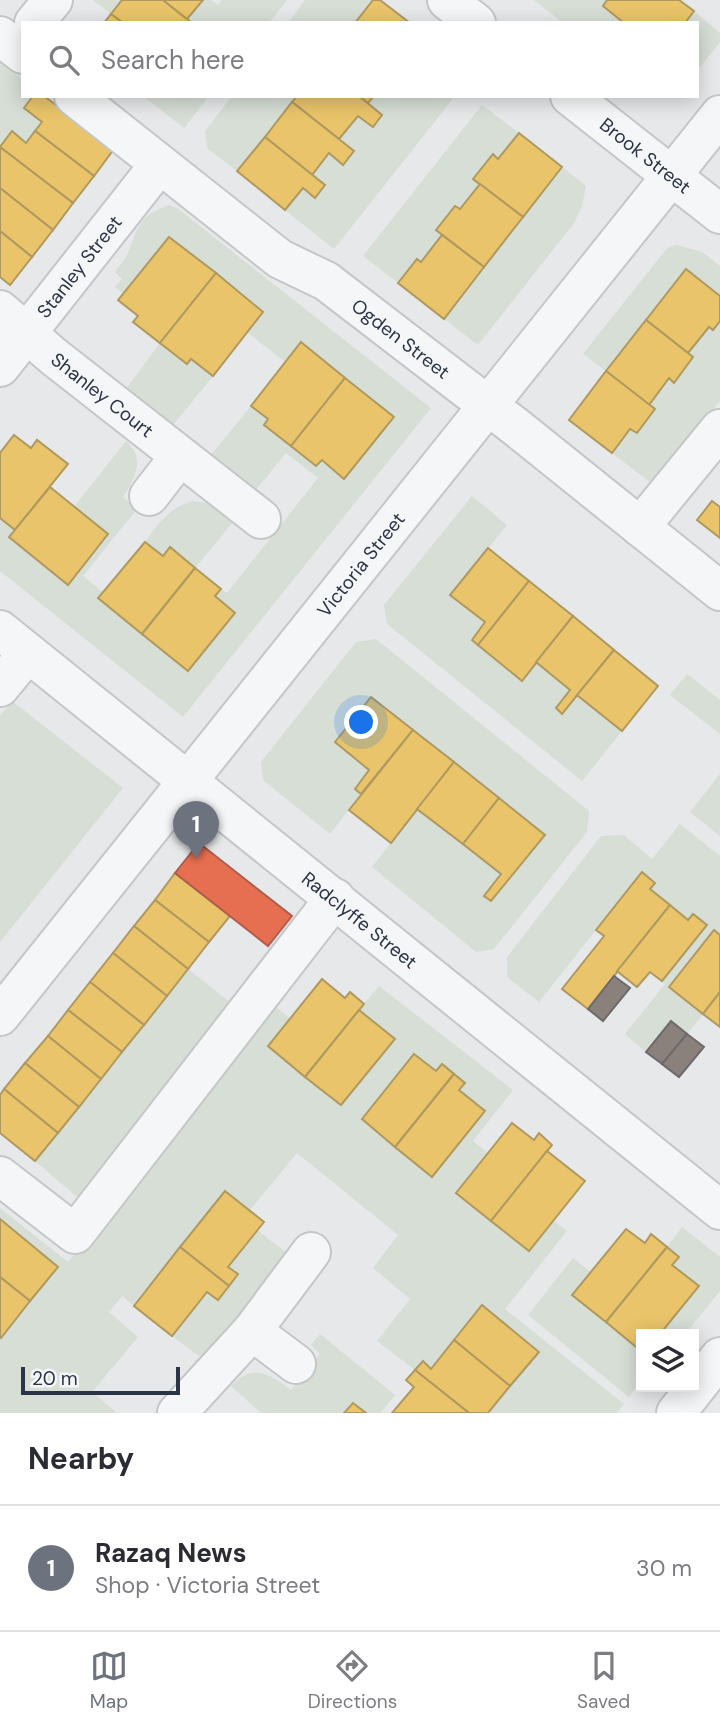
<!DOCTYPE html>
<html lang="en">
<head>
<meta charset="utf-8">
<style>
	body { margin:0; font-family:"DM Sans",sans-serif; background:#f7f7f7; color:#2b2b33 }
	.controls { position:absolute; right:21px; bottom:21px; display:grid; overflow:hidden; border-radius:0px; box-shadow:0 4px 18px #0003 }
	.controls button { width:63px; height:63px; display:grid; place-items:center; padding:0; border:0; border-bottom:2px solid #e1e1e2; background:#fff; color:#2b2b33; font:35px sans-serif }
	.scale { position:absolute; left:21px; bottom:18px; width:159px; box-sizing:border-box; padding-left:7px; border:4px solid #2b3445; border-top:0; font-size:19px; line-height:24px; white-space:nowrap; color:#2b3445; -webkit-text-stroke:5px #f4f6f9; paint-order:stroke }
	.you { position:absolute; left:362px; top:723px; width:24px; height:24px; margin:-18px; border:5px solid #fff; border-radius:50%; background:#1a73e8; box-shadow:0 0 0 10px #1a73e833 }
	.badge { display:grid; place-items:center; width:46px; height:46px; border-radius:50%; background:#6c737f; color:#fff; font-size:23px; font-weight:700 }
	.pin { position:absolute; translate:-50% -58px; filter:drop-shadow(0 2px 4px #0008) }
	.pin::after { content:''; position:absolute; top:37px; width:24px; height:21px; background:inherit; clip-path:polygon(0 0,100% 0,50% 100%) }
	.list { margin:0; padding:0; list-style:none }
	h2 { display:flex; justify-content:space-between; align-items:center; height:91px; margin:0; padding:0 28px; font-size:30px }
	h2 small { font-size:23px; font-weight:400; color:#7c7c81 }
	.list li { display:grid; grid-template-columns:46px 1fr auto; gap:21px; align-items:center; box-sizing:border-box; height:126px; padding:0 28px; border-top:2px solid #e1e1e2 }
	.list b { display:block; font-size:26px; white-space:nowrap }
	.list p { margin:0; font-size:23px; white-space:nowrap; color:#7c7c81 }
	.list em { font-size:23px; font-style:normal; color:#7c7c81 }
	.icon { flex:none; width:38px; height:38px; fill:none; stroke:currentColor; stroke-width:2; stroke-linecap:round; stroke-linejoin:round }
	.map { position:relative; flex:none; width:720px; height:1413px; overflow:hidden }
	.search { position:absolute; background:#fff; box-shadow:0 4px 18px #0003; left:21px; right:21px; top:21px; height:77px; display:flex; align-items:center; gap:18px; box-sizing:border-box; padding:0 24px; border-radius:0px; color:#7c7c81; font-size:26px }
	.sheet { height:217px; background:#fff }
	nav { display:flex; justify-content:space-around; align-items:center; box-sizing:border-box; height:98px; border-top:2px solid #e1e1e2; background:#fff; font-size:19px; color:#7c7c81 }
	nav a { display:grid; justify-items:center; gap:4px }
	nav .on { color:#6c737f }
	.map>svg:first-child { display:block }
	.green { fill:#d6ded6; fill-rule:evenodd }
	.homes { fill:#e9c46a; stroke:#b0995f; stroke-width:2 }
	.shops { fill:#e76f51; stroke:#af5d4d; stroke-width:2 }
	.industry { fill:#8a817c; stroke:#6e6a6c; stroke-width:2 }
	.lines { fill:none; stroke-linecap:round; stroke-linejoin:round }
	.minor-casing { stroke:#c4c6c8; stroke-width:42 }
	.minor { stroke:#f5f6f7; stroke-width:38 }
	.labels { text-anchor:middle; stroke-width:7; stroke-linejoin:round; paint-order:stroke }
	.street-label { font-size:19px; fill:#2b3445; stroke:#f4f6f9 }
</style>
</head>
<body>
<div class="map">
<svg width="720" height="1413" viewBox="0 0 720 1413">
	<rect width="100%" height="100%" fill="#e6e8ea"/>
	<g class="green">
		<polygon points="93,0 122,0 111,14"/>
		<polygon points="203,0 211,0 218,5 222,0 287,0 269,23 192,23 187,19"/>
		<polygon points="305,0 373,0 355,23 288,23"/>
		<polygon points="534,0 607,0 603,6 624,23 563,23"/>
		<polygon points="694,11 720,33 720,42 697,71 697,23 685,23"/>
		<polygon points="0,63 23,80 23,96 33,96 42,122 26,143 12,131 0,146"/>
		<polygon points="143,96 209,96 184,128"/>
		<polygon points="232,96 297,96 237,171 207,148 205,131"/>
		<polygon points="374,96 455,96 334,249 285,210 303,188 315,198 325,186 312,175 329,153 343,164 354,151 339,139 358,116 373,127 382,115 368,103"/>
		<polygon points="482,105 519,133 498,159 492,155 473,178 480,184 460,209 455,206 437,230 442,235 421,262 416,259 398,283 363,256"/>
		<polygon points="562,167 586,186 582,206 574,223 478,345 444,319"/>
		<path d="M169,205l8,3 254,200 -248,309 -183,-146v-53l15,12 59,-23 52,-66c20,18 9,36 -3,56l14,12 -54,67 20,16 -4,7 89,72 47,-58 -20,-17 6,-7 6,4 91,-115 -32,-25 -31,38 -45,-35 41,-50 17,13 -3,6 51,41 6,-6 22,18 50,-60 -93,-75 -16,19 -38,-30 16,-21 -94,-74 -45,57 -9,-7 7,-8 -7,-7c4,-6 10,-12 13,-19 10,-26 11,-38 41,-48z"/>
		<polygon points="677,245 702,252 720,266 720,296 686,269 606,371 583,354 664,252 669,247"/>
		<polygon points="720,321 720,401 655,486 612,453 630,429 637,433 655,410 649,405 669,378 674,382 693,357 688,352 709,327 713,330"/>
		<polygon points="160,343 187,364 191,359 213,376 173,425 126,389"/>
		<polygon points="472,496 507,525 451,595 485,622 472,640 521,681 536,662 570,690 556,708 562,713 577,695 622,731 582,781 387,624 384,605"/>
		<path d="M194,501l14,2 24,20 -37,45 -25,-20 -7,8 -18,-14c14,-19 25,-36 49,-41z"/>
		<polygon points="376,639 589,811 587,832 494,949 476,952 372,867 417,809 501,874 484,896 544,834 371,697 335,742 369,770 355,789 361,794 330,834 263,780 261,762 356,642"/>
		<polygon points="687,674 720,700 720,734 670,695"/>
		<polygon points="12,701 123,788 0,942 0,716"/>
		<polygon points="720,774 720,836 690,812"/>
		<polygon points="680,824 720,856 720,935 713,930 670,986 703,1014 687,1034 671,1022 646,1052 625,1034 665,984 662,981 707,925 694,914 688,920 650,889 655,882 642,872 539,1002 507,977 507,957 601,836 624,835 652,859"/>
		<polygon points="188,969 235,1006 82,1201 35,1161"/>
		<path d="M379,986l134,104 -40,51 15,12 -32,40 73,57 24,-30 14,11 -62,78 119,95 -7,9h-129l51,-61 -57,-47 -51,63 -8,-6 -8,8 -38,-29 33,-42 -37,-31 25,-33 -101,-82 -47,57 -25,-19 -91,115 -12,-10 -13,16 29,25 -46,55 25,21h-117v-73l58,-73 -58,-48v-11l68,54 203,-259 20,16 -23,27 73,59 53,-66 -35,-29zM414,1054l22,17 6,-7 22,19 -5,7 26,21 -53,65 -70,-57z"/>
		<polygon points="682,1227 720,1257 720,1291 685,1334 660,1334 699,1286 672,1265 679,1257 667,1247"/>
		<polygon points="257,1230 288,1254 203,1359 172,1336 207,1292 218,1299 238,1275 228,1267"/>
		<polygon points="573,1258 591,1272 572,1295 641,1351 641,1380 629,1397 528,1315"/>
		<path d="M320,1334l75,61 -15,18h-14l-13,-10 -9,10h-83l-30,-27c23,-23 37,-13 60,4l29,-36 -9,-9z"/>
	</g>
	<g class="homes">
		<polygon points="122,0 163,0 192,23 123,23 111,14"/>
		<polygon points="163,0 203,0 187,19"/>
		<polygon points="373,0 380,0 410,23 355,23"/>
		<polygon points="607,0 679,0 694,11 685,23 624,23 603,6"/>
		<polygon points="111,14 123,23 104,23"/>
		<polygon points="33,96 44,96 114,149 94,176 35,131 42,122 24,108"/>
		<polygon points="297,96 359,96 382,115 373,127 358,116 339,139 292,102"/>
		<polygon points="359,96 374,96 368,103"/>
		<polygon points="292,102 354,151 343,165 329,153 312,175 265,137"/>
		<polygon points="12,131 26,143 35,131 94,176 73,203 0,147"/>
		<polygon points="519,133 562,167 523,217 473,179 493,154 498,159"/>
		<polygon points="265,137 325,185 315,198 303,188 285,210 237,171"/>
		<polygon points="0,147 73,203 53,230 0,188"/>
		<polygon points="480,184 523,217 484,267 436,230 455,206 460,209"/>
		<polygon points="0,188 53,230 32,257 0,231"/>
		<polygon points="0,231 32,257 10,285 0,277"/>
		<polygon points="442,235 484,267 444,319 398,283 417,259 421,262"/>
		<polygon points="169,237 216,273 160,343 133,322 138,316 118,300"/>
		<polygon points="686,269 720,296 720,321 713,330 709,327 688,353 646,320"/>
		<polygon points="216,273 263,312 213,376 191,359 187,364 160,343"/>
		<polygon points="646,320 693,357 674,383 669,378 649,405 606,371"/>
		<polygon points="301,342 345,378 291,446 264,425 268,419 251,406"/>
		<polygon points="606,371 655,409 637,433 630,429 612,453 569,420"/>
		<polygon points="345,378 394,417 344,479 322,460 316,466 291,446"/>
		<polygon points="14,435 31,448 37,440 68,464 15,530 0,518 0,453"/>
		<polygon points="50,487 108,534 68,585 9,537"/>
		<polygon points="712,501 720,507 720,538 697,520"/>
		<polygon points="145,542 163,556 170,547 195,568 142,634 98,598"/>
		<polygon points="488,548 529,581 478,645 472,640 485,622 450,595"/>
		<polygon points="195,568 221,589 215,596 235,613 188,671 142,634"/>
		<polygon points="529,581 573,616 522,681 478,645"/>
		<polygon points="573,616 614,650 562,714 556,708 570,690 536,662"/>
		<polygon points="614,650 658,686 622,731 577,695"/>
		<polygon points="371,697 413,730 361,794 355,789 369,770 335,742"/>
		<polygon points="413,730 454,762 391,843 349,810"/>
		<polygon points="454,762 499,798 463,844 417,809"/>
		<polygon points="499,798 545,835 491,901 484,896 501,874 463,844"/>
		<polygon points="642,872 655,883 650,889 670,905 588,1009 562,989 604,936 596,930"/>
		<polygon points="175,873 230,916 209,942 155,900"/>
		<polygon points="155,900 209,942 188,969 134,926"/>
		<polygon points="670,905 688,920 693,914 707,925 662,981 650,972 637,987 617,971"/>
		<polygon points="134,926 188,969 167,996 113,953"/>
		<polygon points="714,930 720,935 720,992 703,1014 669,987"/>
		<polygon points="113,953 167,996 144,1025 90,982"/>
		<polygon points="322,979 345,998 350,992 364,1004 305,1077 268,1046"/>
		<polygon points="90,982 144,1025 122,1052 68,1010"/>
		<polygon points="720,992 720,1027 703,1014"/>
		<polygon points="68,1010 122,1052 101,1079 48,1036"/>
		<polygon points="359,1010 395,1039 341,1105 305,1077"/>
		<polygon points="48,1036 101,1079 79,1107 25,1063"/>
		<polygon points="414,1054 436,1071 442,1064 454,1074 395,1147 362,1119"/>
		<polygon points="25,1063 79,1107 58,1133 4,1089"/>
		<polygon points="454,1074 465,1083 459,1090 485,1111 432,1177 395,1147"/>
		<polygon points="4,1089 58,1133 35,1161 0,1133 0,1095"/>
		<polygon points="512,1123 534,1140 539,1133 552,1145 491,1221 456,1193"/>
		<polygon points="547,1151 585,1181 529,1251 491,1221"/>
		<polygon points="225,1191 264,1222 228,1267 238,1274 229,1286 180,1247"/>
		<polygon points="0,1219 58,1267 30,1301 0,1277"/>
		<polygon points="626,1229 645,1243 651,1234 667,1247 606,1322 572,1295"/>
		<polygon points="180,1247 229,1286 218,1300 207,1292 172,1336 134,1306"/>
		<polygon points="667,1247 679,1257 672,1265 699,1286 660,1334 641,1334 641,1351 606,1322"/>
		<polygon points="0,1277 30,1301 1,1338 0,1337"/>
		<polygon points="482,1305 539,1352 510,1386 454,1340"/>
		<polygon points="454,1340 510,1386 488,1413 469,1413 415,1370 423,1361 431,1369"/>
		<polygon points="415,1370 469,1413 392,1413 414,1387 406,1380"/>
		<polygon points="353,1403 366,1413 344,1413"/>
	</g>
	<polygon class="shops" points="199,843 292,916 268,946 175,873"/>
	<g class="industry">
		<polygon points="614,976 630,988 603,1021 588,1009"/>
		<polygon points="671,1021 687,1034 662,1064 646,1052"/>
		<polygon points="687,1034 704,1047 679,1077 662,1064"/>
	</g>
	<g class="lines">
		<defs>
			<g id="minor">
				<polyline points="447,0 476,23"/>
				<polyline points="34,23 53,0"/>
				<polyline points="0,36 23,54"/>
				<path id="s1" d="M74,96l206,163 46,22 190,146 204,164"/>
				<path id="s2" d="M570,96l150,118"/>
				<path id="s3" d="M0,310l53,46 208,163"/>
				<path id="s4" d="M0,367l159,-202"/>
				<polyline points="149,496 180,456"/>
				<polyline points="640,527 720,429"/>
				<path id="s5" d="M0,630l720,580"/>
				<polyline points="0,687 28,653"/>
				<path id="s6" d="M0,1016l720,-901"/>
				<polyline points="0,1176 75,1234 335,898"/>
				<polyline points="252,1331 296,1364"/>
				<polyline points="177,1413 252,1331 311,1252"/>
				<polyline points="676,1413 720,1357"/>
			</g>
		</defs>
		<use href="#minor" class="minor-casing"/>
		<use href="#minor" class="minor"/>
	</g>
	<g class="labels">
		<g class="street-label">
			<text dy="7" stroke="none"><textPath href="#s2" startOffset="96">Brook Street</textPath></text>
			<text dy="7" stroke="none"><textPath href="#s4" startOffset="128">Stanley Street</textPath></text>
			<text dy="7" stroke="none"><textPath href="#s1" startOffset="408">Ogden Street</textPath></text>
			<text dy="7" stroke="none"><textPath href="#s3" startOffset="133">Shanley Court</textPath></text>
			<text dy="7" stroke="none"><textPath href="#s6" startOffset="578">Victoria Street</textPath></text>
			<text dy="7" stroke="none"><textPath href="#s5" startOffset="462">Radclyffe Street</textPath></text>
		</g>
	</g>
</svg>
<div class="controls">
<button><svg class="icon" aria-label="layers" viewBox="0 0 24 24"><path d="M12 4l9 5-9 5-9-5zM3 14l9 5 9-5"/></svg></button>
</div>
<div class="scale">20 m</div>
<div class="you"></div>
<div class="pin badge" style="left:196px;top:859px">1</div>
<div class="search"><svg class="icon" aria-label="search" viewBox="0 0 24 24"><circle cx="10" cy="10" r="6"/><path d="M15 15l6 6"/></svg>Search here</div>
</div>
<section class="sheet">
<h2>Nearby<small></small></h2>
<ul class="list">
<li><span class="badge">1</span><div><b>Razaq News</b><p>Shop · Victoria Street</p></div><em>30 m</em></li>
</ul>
</section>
<nav>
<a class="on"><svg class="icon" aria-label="map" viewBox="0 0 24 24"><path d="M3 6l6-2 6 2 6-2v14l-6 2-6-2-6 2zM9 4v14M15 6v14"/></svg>Map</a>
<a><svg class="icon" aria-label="directions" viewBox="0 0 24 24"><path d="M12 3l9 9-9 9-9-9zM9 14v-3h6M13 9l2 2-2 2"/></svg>Directions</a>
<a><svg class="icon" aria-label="saved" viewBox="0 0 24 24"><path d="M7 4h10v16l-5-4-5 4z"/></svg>Saved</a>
</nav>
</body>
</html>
